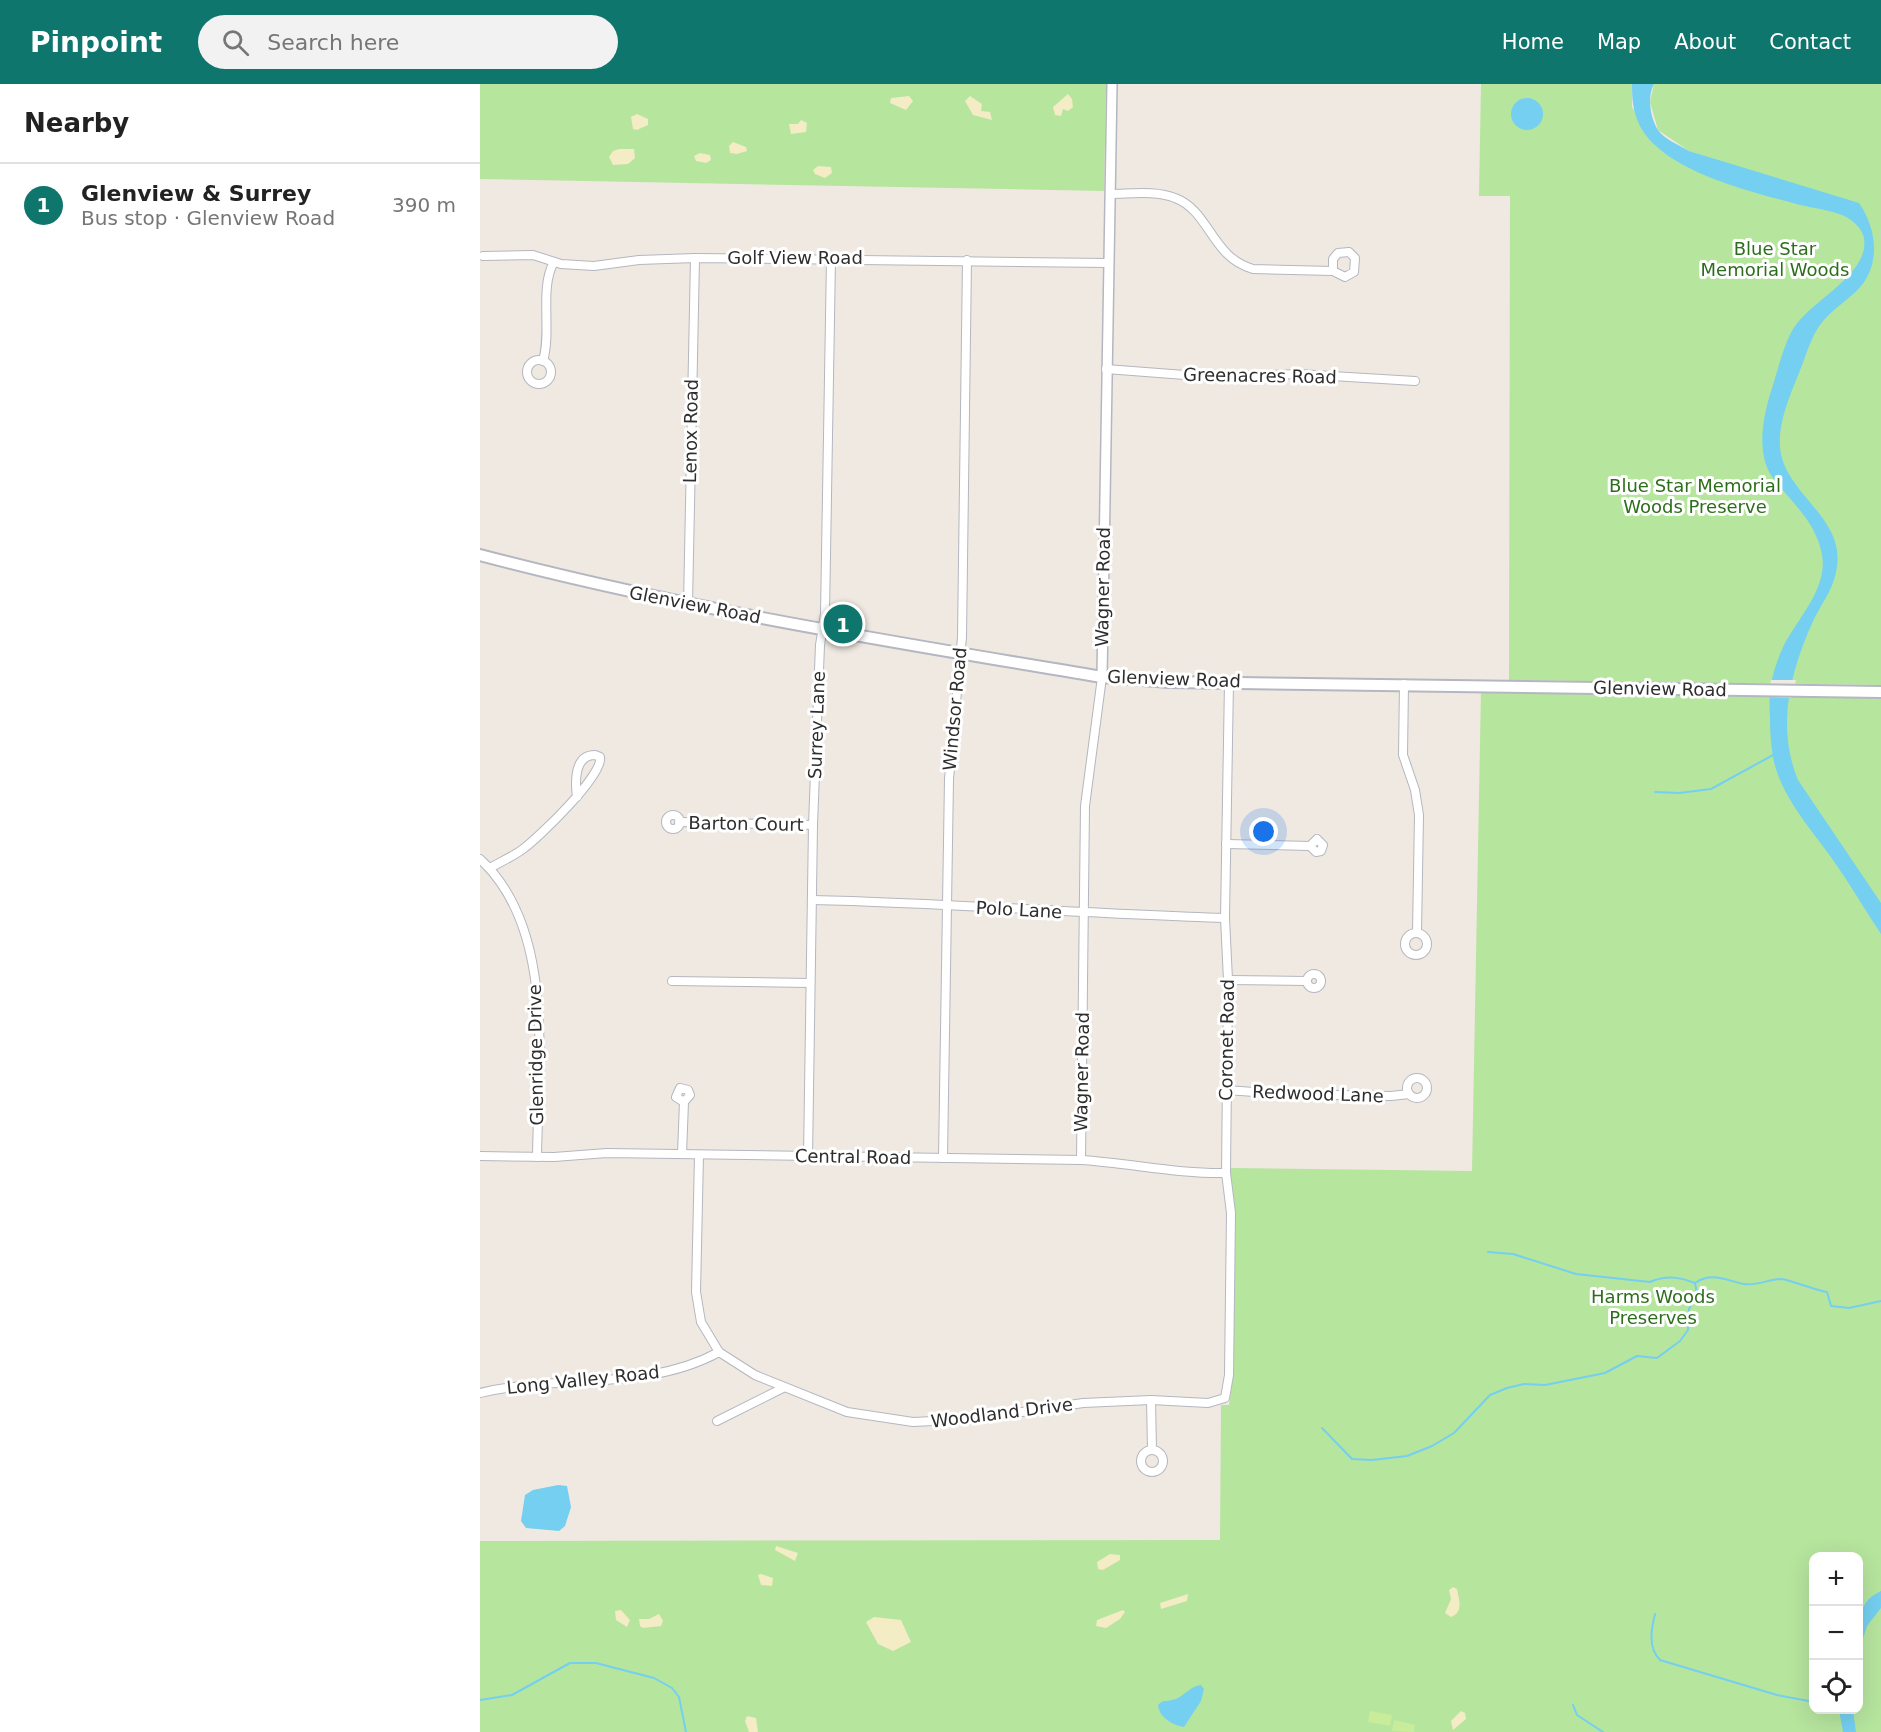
<!DOCTYPE html>
<html lang="en">
<head>
<meta charset="utf-8">
<style>
	body { margin:0; font-family:"DejaVu Sans",sans-serif; background:#f2f2f2; color:#222 }
	.controls { position:absolute; right:18px; bottom:18px; display:grid; overflow:hidden; border-radius:12px; box-shadow:0 6px 24px #0002 }
	.controls button { width:54px; height:54px; display:grid; place-items:center; padding:0; border:0; border-bottom:2px solid #e0e0e0; background:#fff; color:#222; font:30px sans-serif }
	.you { position:absolute; left:784px; top:748px; width:21px; height:21px; margin:-15px; border:4px solid #fff; border-radius:50%; background:#1a73e8; box-shadow:0 0 0 9px #1a73e833 }
	.badge { display:grid; place-items:center; width:39px; height:39px; border-radius:50%; background:#0f766e; color:#fff; font-size:20px; font-weight:700 }
	.pin { position:absolute; translate:-50% -50%; border:3px solid #fff; box-shadow:0 2px 6px #0006 }
	.list { margin:0; padding:0; list-style:none }
	h2 { display:flex; justify-content:space-between; align-items:center; height:78px; margin:0; padding:0 24px; font-size:26px }
	h2 small { font-size:20px; font-weight:400; color:#767676 }
	.list li { display:grid; grid-template-columns:39px 1fr auto; gap:18px; align-items:center; box-sizing:border-box; height:84px; padding:0 24px; border-top:2px solid #e0e0e0 }
	.list b { display:block; font-size:22px; white-space:nowrap }
	.list p { margin:0; font-size:20px; white-space:nowrap; color:#767676 }
	.list em { font-size:20px; font-style:normal; color:#767676 }
	.icon { flex:none; width:33px; height:33px; fill:none; stroke:currentColor; stroke-width:2; stroke-linecap:round; stroke-linejoin:round }
	.map { position:relative; flex:none; width:1401px; height:1648px; overflow:hidden }
	header { display:flex; align-items:center; gap:36px; box-sizing:border-box; height:84px; padding:0 30px; background:#0f766e; color:#fff }
	header strong { font-size:28px }
	nav { display:flex; gap:33px; margin-inline-start:auto; font-size:21px }
	.search { width:420px; height:54px; background:#f2f2f2; display:flex; align-items:center; gap:15px; box-sizing:border-box; padding:0 21px; border-radius:33px; color:#767676; font-size:22px }
	main { display:flex }
	aside { flex:1; background:#fff }
	.map>svg:first-child { display:block }
	.green { fill:#b6e59e; fill-rule:evenodd }
	.sand { fill:#f3ecc5 }
	.pitch { fill:#c9ec9a }
	.water { fill:#75cff0 }
	.pier { fill:#efe9e1 }
	.lines { fill:none; stroke-linecap:round; stroke-linejoin:round }
	.stream { stroke:#75cff0; stroke-width:2 }
	.minor-casing { stroke:#b4b7c1; stroke-width:10 }
	.tertiary-casing { stroke:#b4b7c1; stroke-width:12 }
	.secondary-casing { stroke:#b4b7c1; stroke-width:14 }
	.minor { stroke:#fff; stroke-width:8 }
	.tertiary { stroke:#fff; stroke-width:9 }
	.secondary { stroke:#fff; stroke-width:10 }
	.labels { text-anchor:middle; stroke-width:6; stroke-linejoin:round; paint-order:stroke }
	.park-label { font-size:18px; fill:#2c6e1b; stroke:#fff }
	.street-label { font-size:18px; fill:#2e2e2e; stroke:#fff }
</style>
</head>
<body>
<header>
<strong>Pinpoint</strong>
<div class="search"><svg class="icon" aria-label="search" viewBox="0 0 24 24"><circle cx="10" cy="10" r="6"/><path d="M15 15l6 6"/></svg>Search here</div>
<nav><a>Home</a><a>Map</a><a>About</a><a>Contact</a></nav>
</header>
<main>
<aside>
<h2>Nearby<small></small></h2>
<ul class="list">
<li><span class="badge">1</span><div><b>Glenview &amp; Surrey</b><p>Bus stop · Glenview Road</p></div><em>390 m</em></li>
</ul>
</aside>
<div class="map">
<svg width="1401" height="1648" viewBox="0 0 1401 1648">
	<rect width="100%" height="100%" fill="#efe9e1"/>
	<g class="green">
		<polygon points="0,0 626,0 624,107 0,95"/>
		<polygon points="1001,0 1152,0 1152,23 1176,62 1234,75 1209,67 1178,46 1170,18 1174,0 1401,0 1401,601 1029,596 1030,112 999,112"/>
		<path d="M1001,606l400,8v1034h-1401v-191l740,-1 1,-135h8l4,-28 1,-163 -4,-46 242,3zM1334,1472h44v154h-44z"/>
	</g>
	<g class="sand">
		<polygon points="588,10 592,15 593,23 588,27 583,25 581,32 575,31 573,23"/>
		<polygon points="429,12 433,17 426,26 410,19 411,14"/>
		<polygon points="490,12 502,20 501,27 510,28 512,36 493,31 485,17"/>
		<polygon points="157,30 168,35 168,41 157,46 153,45 151,33"/>
		<polygon points="321,36 327,39 326,48 311,50 309,40 318,40"/>
		<polygon points="253,58 266,63 267,67 257,70 250,69 249,62"/>
		<polygon points="139,65 154,65 155,74 148,80 133,81 129,73 133,67"/>
		<polygon points="220,69 230,71 231,76 226,79 216,77 214,72"/>
		<polygon points="338,82 351,83 352,89 345,94 335,90 333,86"/>
		<polygon points="296,1462 318,1469 315,1477 295,1466"/>
		<polygon points="630,1470 640,1471 640,1476 623,1486 618,1485 617,1478"/>
		<polygon points="281,1490 293,1494 292,1502 281,1501 278,1491"/>
		<path d="M973,1503l4,2c2,11 7,23 -6,28l-6,-4 6,-14 -2,-9z"/>
		<polygon points="708,1510 707,1517 681,1525 680,1519"/>
		<polygon points="141,1526 150,1536 147,1543 136,1536 135,1527"/>
		<polygon points="643,1526 645,1528 640,1535 626,1544 616,1542 617,1536"/>
		<polygon points="179,1530 183,1537 181,1542 163,1544 160,1542 159,1535 169,1535"/>
		<polygon points="394,1533 421,1536 431,1558 413,1567 398,1560 386,1538"/>
		<polygon points="981,1627 985,1629 986,1635 973,1646 971,1637"/>
		<polygon points="267,1632 276,1634 278,1648 269,1648 265,1637"/>
	</g>
	<g class="pitch">
		<polygon points="890,1627 912,1631 910,1642 888,1638"/>
		<polygon points="914,1636 935,1641 934,1648 912,1647"/>
	</g>
	<g class="water">
		<path d="M1152,0h22c-7,12 -4,34 4,46 6,9 21,15 31,21l170,52c17,24 22,59 2,83 -11,13 -26,21 -37,34 -10,11 -15,26 -20,40 -10,27 -26,58 -24,87 4,47 64,69 57,119 -2,21 -14,35 -23,53 -24,52 -38,108 -16,161l83,123v31c-16,-24 -31,-50 -48,-74 -21,-30 -50,-61 -59,-98 -3,-14 -4,-29 -4,-44 -2,-28 2,-47 14,-73 14,-27 44,-57 38,-90 -5,-30 -27,-50 -46,-73 -22,-25 -13,-66 -4,-94 6,-18 11,-41 20,-57 16,-30 78,-55 72,-93 -2,-10 -12,-19 -22,-23 -13,-5 -28,-7 -42,-10 -47,-13 -136,-33 -160,-79 -7,-14 -8,-26 -8,-42z"/>
		<circle cx="1047" cy="30" r="16"/>
		<polygon points="78,1401 87,1402 91,1423 85,1442 79,1447 46,1444 41,1437 45,1411 53,1406"/>
		<path d="M1401,1507v17l-14,18 -8,25c-1,-25 -4,-48 22,-60z"/>
		<path d="M721,1601l3,4 -3,12 -17,26c-12,-2 -25,-10 -26,-22 5,-6 10,-3 18,-6 9,-4 15,-13 25,-14z"/>
		<polygon points="1359,1626 1373,1626 1376,1648 1363,1648"/>
	</g>
	<polygon class="pier" points="1291,596 1316,596 1312,614 1287,613"/>
	<g class="lines">
		<g class="stream">
			<polyline points="1175,708 1199,709 1231,705 1295,670"/>
			<path d="M1008,1168l25,2 63,20 74,8c16,-7 29,-5 45,1"/>
			<path d="M842,1344l30,31 20,1 35,-4 25,-10 22,-13 36,-38 17,-7 17,-4 21,1 60,-12 32,-17 20,2 23,-17 8,-11 1,-21 8,-15 -2,-11c17,-12 32,-2 49,1 12,2 26,-5 38,-5 8,1 33,11 45,13l4,14 18,2 32,-7"/>
			<path d="M1175,1530c-4,16 -7,34 5,46l117,35 37,7"/>
			<polyline points="0,1616 32,1611 90,1579 116,1579 174,1594 192,1604 199,1613 206,1648"/>
			<polyline points="1093,1621 1097,1631 1123,1648"/>
		</g>
		<defs>
			<g id="minor">
				<path d="M630,110c20,0 46,-4 65,4 35,13 36,59 78,71l80,2 12,6 9,-5 1,-14 -6,-6 -11,1 -5,6v12"/>
				<polyline points="3,172 53,171 81,180 114,182 159,176 215,174 628,179"/>
				<circle cx="59" cy="288" r="12"/>
				<path d="M63,277c9,-31 -4,-73 11,-99"/>
				<polyline points="626,285 731,293 819,290 935,297"/>
				<polyline points="208,520 215,174"/>
				<polyline points="924,600 923,671 935,706 939,731 937,848"/>
				<circle cx="193" cy="738" r="7"/>
				<polyline points="199,738 333,741"/>
				<polyline points="746,760 830,762 836,768 841,767 843,761 837,755 830,762"/>
				<path d="M0,775c76,70 58,205 57,298"/>
				<path d="M10,784c10,-6 22,-11 33,-19 15,-11 81,-74 77,-92l-5,-2c-21,0 -20,27 -18,42"/>
				<path d="M333,816c137,3 274,14 412,18"/>
				<circle cx="936" cy="860" r="11"/>
				<circle cx="834" cy="897" r="7"/>
				<polyline points="748,896 827,897"/>
				<polyline points="192,897 330,899"/>
				<circle cx="937" cy="1004" r="10"/>
				<polyline points="746,1006 803,1010 911,1012 929,1010"/>
				<polyline points="202,1070 204,1018 210,1011 208,1006 200,1004 196,1013 204,1018"/>
				<polyline points="219,1071 216,1208 221,1238 239,1268 275,1291 367,1328 433,1338 494,1335 603,1319 671,1316 728,1319 745,1314 749,1291 751,1129 746,1089 748,896 745,834 749,598"/>
				<path d="M0,1072l74,1 53,-4 474,7c49,3 96,14 145,13"/>
				<polyline points="328,1073 333,741 340,561 345,530 351,174"/>
				<polyline points="463,1074 469,695 482,553 487,176"/>
				<polyline points="601,1076 605,722 622,593"/>
				<path d="M0,1309c78,-19 166,-1 239,-41"/>
				<polyline points="671,1316 672,1366"/>
				<polyline points="237,1337 303,1304"/>
				<circle cx="672" cy="1377" r="11"/>
			</g>
			<polyline id="tertiary" points="622,593 632,0"/>
			<path id="secondary" d="M0,471c205,54 413,87 622,122l67,5 712,10"/>
		</defs>
		<use href="#minor" class="minor-casing"/>
		<use href="#tertiary" class="tertiary-casing"/>
		<use href="#secondary" class="secondary-casing"/>
		<use href="#minor" class="minor"/>
		<use href="#tertiary" class="tertiary"/>
		<use href="#secondary" class="secondary"/>
	</g>
	<g class="labels">
		<g class="park-label">
			<text x="1295" y="171">Blue Star<tspan x="1295" dy="21">Memorial Woods</tspan></text>
			<text x="1215" y="408">Blue Star Memorial<tspan x="1215" dy="21">Woods Preserve</tspan></text>
			<text x="1173" y="1219">Harms Woods<tspan x="1173" dy="21">Preserves</tspan></text>
		</g>
		<g class="street-label">
			<text x="315" y="180">Golf View Road</text>
			<text transform="translate(780 292) rotate(1)" y="6">Greenacres Road</text>
			<text transform="translate(211 347) rotate(-89)" y="6">Lenox Road</text>
			<text transform="translate(623 503) rotate(-89)" y="6">Wagner Road</text>
			<text transform="translate(215 521) rotate(11)" y="6">Glenview Road</text>
			<text transform="translate(694 595) rotate(2)" y="6">Glenview Road</text>
			<text transform="translate(1180 605) rotate(1)" y="6">Glenview Road</text>
			<text transform="translate(475 625) rotate(-85)" y="6">Windsor Road</text>
			<text transform="translate(337 641) rotate(-88)" y="6">Surrey Lane</text>
			<text transform="translate(266 740) rotate(1)" y="6">Barton Court</text>
			<text transform="translate(539 826) rotate(3)" y="6">Polo Lane</text>
			<text transform="translate(747 956) rotate(-89)" y="6">Coronet Road</text>
			<text transform="translate(56 971) rotate(-91)" y="6">Glenridge Drive</text>
			<text transform="translate(602 988) rotate(-89)" y="6">Wagner Road</text>
			<text transform="translate(838 1010) rotate(2)" y="6">Redwood Lane</text>
			<text transform="translate(373 1073) rotate(1)" y="6">Central Road</text>
			<text transform="translate(103 1296) rotate(-6)" y="6">Long Valley Road</text>
			<text transform="translate(522 1329) rotate(-7)" y="6">Woodland Drive</text>
		</g>
	</g>
</svg>
<div class="controls">
<button>+</button>
<button>−</button>
<button><svg class="icon" aria-label="locate" viewBox="0 0 24 24"><circle cx="12" cy="12" r="6"/><path d="M12 2v4M12 18v4M2 12h4M18 12h4"/></svg></button>
</div>
<div class="you"></div>
<div class="pin badge" style="left:363px;top:540px">1</div>
</div>
</main>
</body>
</html>
